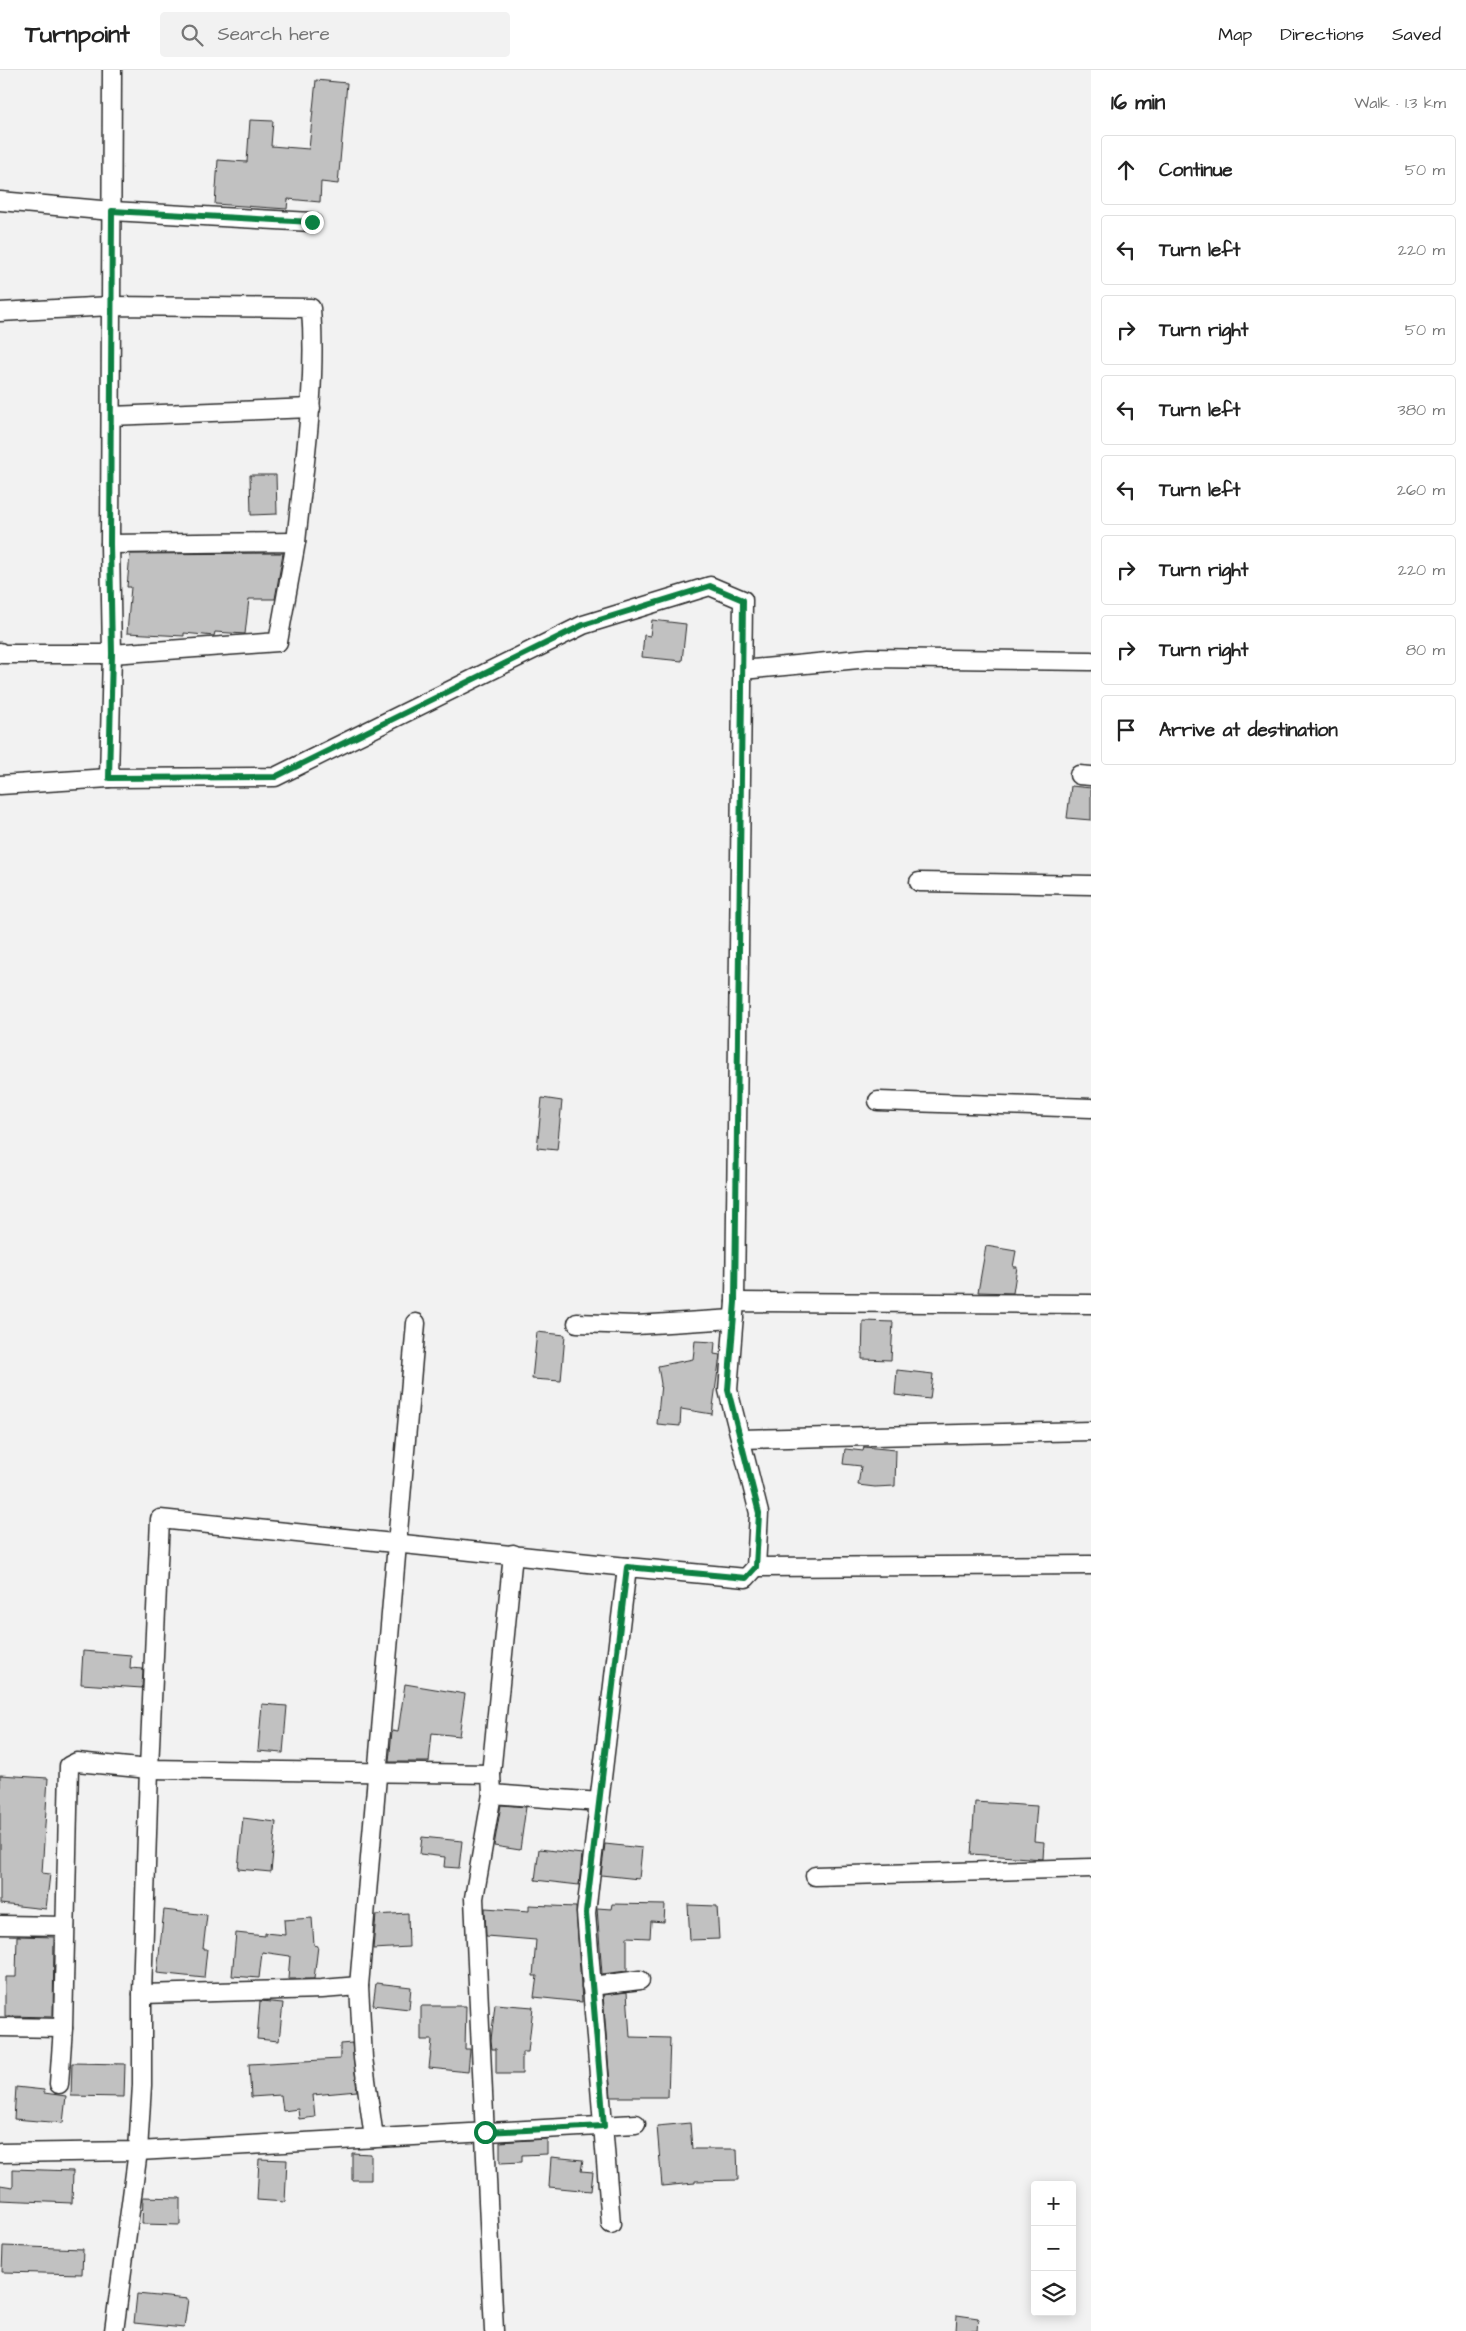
<!DOCTYPE html>
<html lang="en">
<head>
<meta charset="utf-8">
<style>
	body { margin:0; font-family:"Architects Daughter",sans-serif; background:#f2f2f2; color:#222 }
	.controls { position:absolute; right:15px; bottom:15px; display:grid; overflow:hidden; border-radius:5px; box-shadow:0 2px 12px #0003 }
	.controls button { width:45px; height:45px; display:grid; place-items:center; padding:0; border:0; border-bottom:1px solid #e0e0e0; background:#fff; color:#222; font:25px sans-serif }
	.stop { position:absolute; width:15px; height:15px; margin:-11px; border:4px solid #0b8043; border-radius:50%; background:#fff }
	.stop.end { background:#0b8043; border-color:#fff; box-shadow:0 1px 5px #0008 }
	.list { margin:0; padding:0; list-style:none }
	h2 { display:flex; justify-content:space-between; align-items:center; height:65px; margin:0; padding:0 20px; font-size:21px }
	h2 small { font-size:16px; font-weight:400; color:#767676 }
	.list li { display:grid; grid-template-columns:32px 1fr auto; gap:15px; align-items:center; box-sizing:border-box; height:70px; margin:0 10px 10px; padding:0 10px; border:1px solid #e0e0e0; border-radius:5px }
	.list b { display:block; font-size:19px; white-space:nowrap }
	.list em { font-size:16px; font-style:normal; color:#767676 }
	.icon { flex:none; width:28px; height:28px; fill:none; stroke:currentColor; stroke-width:2; stroke-linecap:round; stroke-linejoin:round }
	.map { position:relative; flex:none; width:1091px; height:2261px; overflow:hidden }
	header { display:flex; align-items:center; gap:30px; box-sizing:border-box; height:70px; padding:0 25px; background:#fff; border-bottom:1px solid #e0e0e0 }
	header strong { font-size:24px }
	nav { display:flex; gap:28px; margin-inline-start:auto; font-size:18px }
	.search { width:350px; height:45px; background:#f2f2f2; display:flex; align-items:center; gap:12px; box-sizing:border-box; padding:0 18px; border-radius:5px; color:#767676; font-size:19px }
	main { display:flex }
	aside { flex:1; background:#fff }
	.map>svg:first-child { display:block }
	.building { fill:#c1c1c1; stroke:#2b2b2b }
	.lines { fill:none; stroke-linecap:round; stroke-linejoin:round }
	.minor-casing { stroke:#2b2b2b; stroke-width:21 }
	.minor { stroke:#fff; stroke-width:18 }
	.route { stroke:#0b8043; stroke-width:6 }
</style>
</head>
<body>
<header>
<strong>Turnpoint</strong>
<div class="search"><svg class="icon" aria-label="search" viewBox="0 0 24 24"><circle cx="10" cy="10" r="6"/><path d="M15 15l6 6"/></svg>Search here</div>
<nav><a>Map</a><a>Directions</a><a>Saved</a></nav>
</header>
<main>
<div class="map">
<svg width="1091" height="2261" viewBox="0 0 1091 2261">
	<rect width="100%" height="100%" fill="#f2f2f2"/>
	<filter id="ink" filterUnits="userSpaceOnUse"><feTurbulence type="fractalNoise" baseFrequency=".02" numOctaves="2"/><feDisplacementMap in="SourceGraphic" scale="10" xChannelSelector="R" yChannelSelector="G"/><feConvolveMatrix kernelMatrix="1 2 1 2 8 2 1 2 1" color-interpolation-filters="sRGB"/></filter>
	<g filter="url(#ink)">
		<g class="building">
			<polygon points="316,10 347,13 338,114 321,112 320,132 288,129 287,139 215,134 218,90 247,92 250,50 273,51 271,76 309,79"/>
			<polygon points="250,405 276,405 277,444 251,445"/>
			<polygon points="283,483 275,529 249,529 245,564 215,562 214,566 184,563 184,566 127,563 131,517 127,517 130,484"/>
			<polygon points="652,550 686,554 682,591 642,587 644,565 650,566"/>
			<polygon points="1071,716 1091,718 1091,750 1067,748"/>
			<polygon points="542,1028 562,1031 557,1080 537,1078"/>
			<polygon points="986,1176 1016,1181 1013,1197 1017,1197 1013,1223 978,1222"/>
			<polygon points="863,1251 893,1252 891,1290 862,1289"/>
			<polygon points="537,1262 565,1265 561,1311 532,1309"/>
			<polygon points="695,1271 715,1272 714,1284 720,1285 712,1344 681,1339 680,1356 657,1354 661,1314 658,1296 693,1289"/>
			<polygon points="897,1300 933,1304 930,1329 895,1325"/>
			<polygon points="864,1377 896,1380 895,1416 875,1417 858,1415 861,1396 843,1394 845,1379 863,1381"/>
			<polygon points="83,1581 131,1585 130,1598 143,1599 142,1618 81,1614"/>
			<polygon points="405,1614 465,1624 459,1666 432,1663 429,1692 389,1692 392,1661 398,1662"/>
			<polygon points="262,1634 287,1636 283,1683 258,1681"/>
			<polygon points="0,1705 48,1708 42,1803 50,1804 46,1839 0,1834"/>
			<polygon points="975,1732 1037,1736 1034,1771 1044,1772 1043,1789 971,1784"/>
			<polygon points="501,1735 526,1737 520,1780 494,1776"/>
			<polygon points="243,1748 276,1752 271,1802 238,1799"/>
			<polygon points="422,1767 462,1771 459,1798 444,1797 445,1787 420,1784"/>
			<polygon points="605,1774 642,1778 639,1809 601,1805"/>
			<polygon points="539,1779 582,1784 579,1815 535,1810"/>
			<polygon points="612,1834 665,1835 664,1852 651,1851 650,1868 627,1867 627,1901 602,1904 597,1838 611,1839"/>
			<polygon points="529,1835 576,1837 582,1932 534,1927 537,1906 533,1906 536,1870 486,1866 485,1838 529,1841"/>
			<polygon points="688,1835 717,1836 719,1869 690,1870"/>
			<polygon points="164,1840 207,1845 203,1879 207,1879 204,1908 157,1903"/>
			<polygon points="408,1843 409,1877 373,1879 376,1845"/>
			<polygon points="312,1848 314,1875 318,1876 314,1909 288,1909 290,1886 262,1882 259,1908 232,1906 236,1863 265,1866 265,1863 285,1865 284,1850"/>
			<polygon points="17,1866 54,1867 53,1947 5,1946 5,1907 16,1907"/>
			<polygon points="376,1913 411,1917 409,1939 373,1935"/>
			<polygon points="627,1922 630,1967 670,1968 668,2027 611,2027 603,1925"/>
			<polygon points="260,1931 283,1933 279,1971 257,1969"/>
			<polygon points="495,1934 533,1937 528,1982 522,1982 522,2004 496,2004 496,1979 492,1979 491,1970"/>
			<polygon points="421,1936 466,1936 465,1979 470,1979 468,2002 429,1998 432,1970 421,1970"/>
			<polygon points="352,1973 357,2021 313,2025 315,2047 299,2049 298,2039 283,2041 281,2025 251,2027 249,1994 340,1989 340,1974"/>
			<polygon points="72,1993 125,1994 124,2027 71,2026"/>
			<polygon points="16,2017 44,2020 44,2023 66,2026 63,2053 14,2049"/>
			<polygon points="690,2053 692,2079 737,2079 738,2110 695,2111 695,2113 662,2116 657,2056"/>
			<polygon points="547,2069 547,2084 522,2085 522,2092 500,2093 500,2072"/>
			<polygon points="352,2083 371,2084 371,2110 352,2110"/>
			<polygon points="551,2087 583,2090 581,2101 593,2102 591,2121 549,2117"/>
			<polygon points="259,2089 287,2090 285,2132 257,2130"/>
			<polygon points="13,2099 73,2101 72,2133 0,2130 0,2115 13,2117"/>
			<polygon points="143,2127 180,2128 180,2155 142,2154"/>
			<polygon points="3,2176 83,2179 82,2204 2,2202"/>
			<polygon points="137,2224 188,2229 184,2258 134,2253"/>
			<polygon points="957,2245 978,2248 977,2261 956,2261"/>
		</g>
		<g class="lines">
			<defs>
				<g id="minor">
					<polyline points="0,131 112,141 312,152"/>
					<path d="M0,242l111,-6 200,2c6,78 -7,156 -15,234"/>
					<polyline points="111,346 311,338"/>
					<polyline points="0,582 2,584 112,584 278,572 296,472 110,474"/>
					<polyline points="742,600 869,588 1091,591"/>
					<polyline points="1079,705 1091,706"/>
					<polyline points="109,708 112,584 110,474 112,0"/>
					<polyline points="0,715 109,708 275,707 583,555 710,516 743,530 735,1232"/>
					<polyline points="919,812 1091,815"/>
					<polyline points="878,1031 1091,1038"/>
					<polyline points="577,1253 636,1255 734,1249"/>
					<polyline points="741,1369 1091,1361"/>
					<polyline points="756,1497 1091,1495"/>
					<polyline points="491,1704 513,1484"/>
					<polyline points="815,1806 1091,1798"/>
					<polyline points="0,1855 65,1856"/>
					<polyline points="359,1916 416,1253"/>
					<polyline points="591,1916 640,1910"/>
					<polyline points="142,1924 322,1919 359,1916 363,1988 374,2068"/>
					<polyline points="0,1957 63,1958"/>
					<polyline points="59,2014 63,1958 69,1696 77,1692 149,1699 491,1704 492,1724"/>
					<polyline points="0,2083 138,2081 636,2054"/>
					<polyline points="611,2154 586,1843 627,1497 746,1508 756,1497 759,1443 728,1320 735,1232 1091,1234"/>
					<polyline points="114,2261 138,2081 142,2015 142,1924 149,1699 160,1449 627,1497"/>
					<polyline points="494,2261 474,1828 492,1724 600,1732"/>
				</g>
			</defs>
			<use href="#minor" class="minor-casing"/>
			<use href="#minor" class="minor"/>
		</g>
	</g>
	<g class="lines" filter="url(#ink)">
		<polyline class="route" points="312,152 112,141 110,474 112,584 109,708 275,707 583,555 710,516 743,530 735,1232 728,1320 759,1443 756,1497 746,1508 627,1497 586,1843 604,2056 485,2062"/>
	</g>
</svg>
<div class="controls">
<button>+</button>
<button>−</button>
<button><svg class="icon" aria-label="layers" viewBox="0 0 24 24"><path d="M12 4l9 5-9 5-9-5zM3 14l9 5 9-5"/></svg></button>
</div>
<div class="stop" style="left:485px;top:2062px"></div>
<div class="stop end" style="left:312px;top:152px"></div>
</div>
<aside>
<h2>16 min<small>Walk · 1.3 km</small></h2>
<ul class="list">
<li><svg class="icon" aria-label="ahead" viewBox="0 0 24 24"><path d="M12 20V5M6 11l6-6 6 6"/></svg><div><b>Continue</b></div><em>50 m</em></li>
<li><svg class="icon" aria-label="left" viewBox="0 0 24 24"><path d="M17 20v-9H6M10 6l-5 5 5 5"/></svg><div><b>Turn left</b></div><em>220 m</em></li>
<li><svg class="icon" aria-label="right" viewBox="0 0 24 24"><path d="M7 20v-9h11M14 6l5 5-5 5"/></svg><div><b>Turn right</b></div><em>50 m</em></li>
<li><svg class="icon" aria-label="left" viewBox="0 0 24 24"><path d="M17 20v-9H6M10 6l-5 5 5 5"/></svg><div><b>Turn left</b></div><em>380 m</em></li>
<li><svg class="icon" aria-label="left" viewBox="0 0 24 24"><path d="M17 20v-9H6M10 6l-5 5 5 5"/></svg><div><b>Turn left</b></div><em>260 m</em></li>
<li><svg class="icon" aria-label="right" viewBox="0 0 24 24"><path d="M7 20v-9h11M14 6l5 5-5 5"/></svg><div><b>Turn right</b></div><em>220 m</em></li>
<li><svg class="icon" aria-label="right" viewBox="0 0 24 24"><path d="M7 20v-9h11M14 6l5 5-5 5"/></svg><div><b>Turn right</b></div><em>80 m</em></li>
<li><svg class="icon" aria-label="arrive" viewBox="0 0 24 24"><path d="M6 21V4h12l-3 4 3 4H6"/></svg><div><b>Arrive at destination</b></div></li>
</ul>
</aside>
</main>
</body>
</html>
